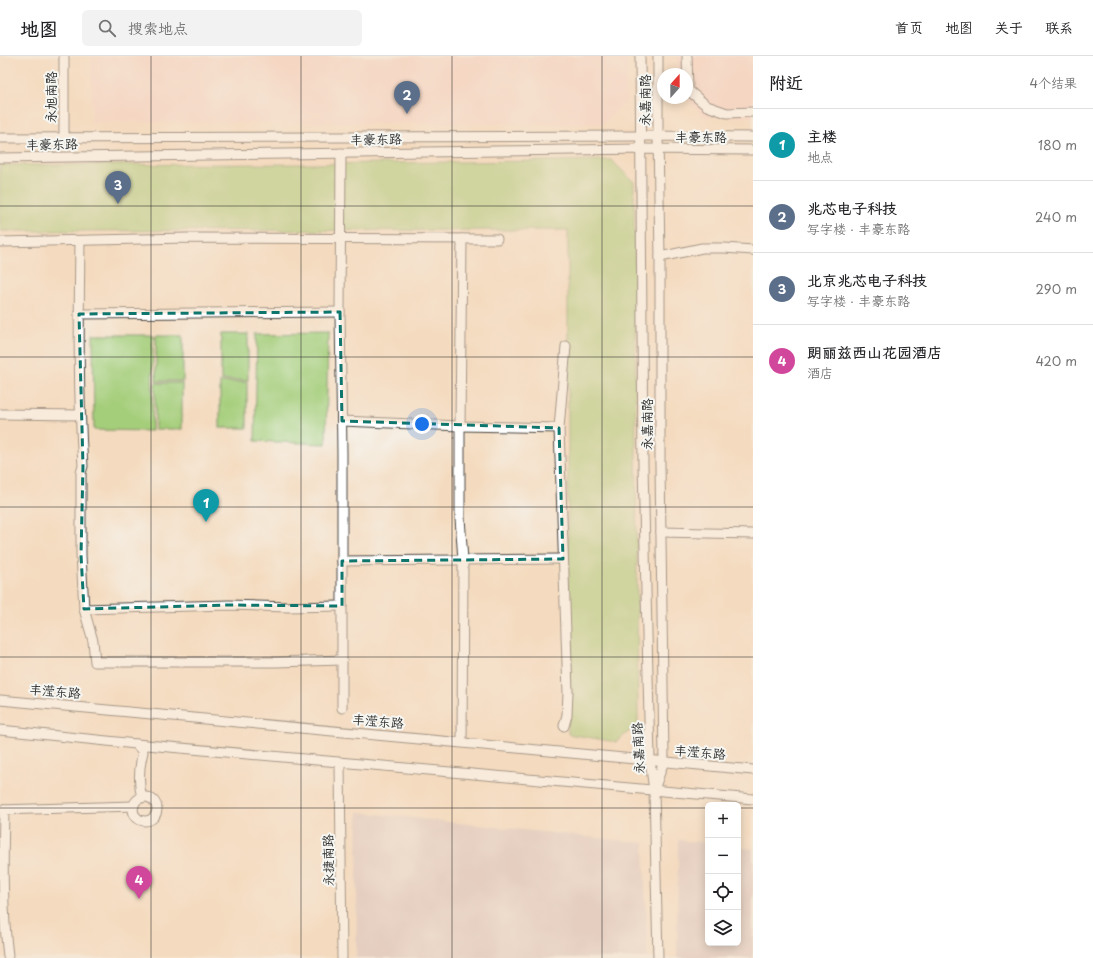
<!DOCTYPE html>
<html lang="zh">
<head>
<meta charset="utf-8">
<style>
	body { margin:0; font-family:"Playpen Sans","LXGW WenKai TC",sans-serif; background:#f2f2f2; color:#202124 }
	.controls { position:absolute; right:12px; bottom:12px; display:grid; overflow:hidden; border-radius:6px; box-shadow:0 2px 10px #0003 }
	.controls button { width:36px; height:36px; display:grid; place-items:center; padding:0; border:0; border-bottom:1px solid #e0e0e0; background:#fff; color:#202124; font:20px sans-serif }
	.compass { position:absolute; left:657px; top:12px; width:36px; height:36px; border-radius:50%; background:#fff; box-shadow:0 2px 10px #0003; rotate:21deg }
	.you { position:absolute; left:422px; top:368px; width:14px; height:14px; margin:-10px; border:3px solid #fff; border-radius:50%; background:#1a73e8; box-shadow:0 0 0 6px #1a73e833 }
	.badge { display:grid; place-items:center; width:26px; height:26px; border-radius:50%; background:#0b8043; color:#fff; font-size:13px; font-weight:700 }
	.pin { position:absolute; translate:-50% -33px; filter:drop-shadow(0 1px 2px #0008) }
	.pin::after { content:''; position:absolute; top:21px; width:14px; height:12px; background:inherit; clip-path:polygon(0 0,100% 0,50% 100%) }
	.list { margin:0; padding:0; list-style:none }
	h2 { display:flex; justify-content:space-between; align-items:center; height:52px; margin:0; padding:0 16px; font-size:17px }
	h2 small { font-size:13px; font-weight:400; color:#757577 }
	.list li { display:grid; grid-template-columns:26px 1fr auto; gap:12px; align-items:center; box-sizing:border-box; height:72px; padding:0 16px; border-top:1px solid #e0e0e0 }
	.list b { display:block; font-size:15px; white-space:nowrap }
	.list p { margin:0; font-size:13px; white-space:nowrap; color:#757577 }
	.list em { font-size:13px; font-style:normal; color:#757577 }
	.icon { flex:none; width:22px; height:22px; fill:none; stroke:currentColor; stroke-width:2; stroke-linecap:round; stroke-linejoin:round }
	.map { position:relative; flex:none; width:753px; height:902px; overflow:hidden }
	header { display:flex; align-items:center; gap:24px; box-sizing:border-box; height:56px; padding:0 20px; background:#fff; border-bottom:1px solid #e0e0e0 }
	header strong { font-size:19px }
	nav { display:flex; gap:22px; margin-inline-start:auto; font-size:14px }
	.search { width:280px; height:36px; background:#f2f2f2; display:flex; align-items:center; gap:10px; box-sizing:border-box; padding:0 14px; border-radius:6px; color:#757577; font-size:15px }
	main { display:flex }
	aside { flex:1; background:#fff }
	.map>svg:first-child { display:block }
	.built { fill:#f7d1c8 }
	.industrial { fill:#d2bfc0 }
	.green { fill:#a5ce7a; stroke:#687c52 }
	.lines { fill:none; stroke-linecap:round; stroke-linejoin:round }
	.minor-casing { stroke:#494541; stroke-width:11 }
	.minor { stroke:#fff; stroke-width:9 }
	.marked { fill:none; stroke:#0f766e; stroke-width:3; stroke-dasharray:8 5; stroke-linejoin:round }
	.grid { fill:none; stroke:#2b2b2b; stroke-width:1; stroke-opacity:0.55 }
	.labels { text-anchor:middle; stroke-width:4; stroke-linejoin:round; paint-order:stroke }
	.street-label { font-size:13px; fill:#2b2b2b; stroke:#f6f6f2 }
</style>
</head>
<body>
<header>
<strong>地图</strong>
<div class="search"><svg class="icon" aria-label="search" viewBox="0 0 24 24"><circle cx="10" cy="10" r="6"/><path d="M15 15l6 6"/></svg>搜索地点</div>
<nav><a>首页</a><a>地图</a><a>关于</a><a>联系</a></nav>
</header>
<main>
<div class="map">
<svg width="753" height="902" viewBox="0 0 753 902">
	<rect width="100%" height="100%" fill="#f6f6f2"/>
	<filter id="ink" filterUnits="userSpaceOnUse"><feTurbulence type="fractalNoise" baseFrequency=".025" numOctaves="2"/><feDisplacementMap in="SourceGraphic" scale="8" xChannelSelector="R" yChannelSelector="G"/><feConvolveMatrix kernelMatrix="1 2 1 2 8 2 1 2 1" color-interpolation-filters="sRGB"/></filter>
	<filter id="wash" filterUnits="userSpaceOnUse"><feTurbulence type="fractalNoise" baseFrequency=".012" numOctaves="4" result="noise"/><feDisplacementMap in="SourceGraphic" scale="16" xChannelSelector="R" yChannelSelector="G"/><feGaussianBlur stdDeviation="0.9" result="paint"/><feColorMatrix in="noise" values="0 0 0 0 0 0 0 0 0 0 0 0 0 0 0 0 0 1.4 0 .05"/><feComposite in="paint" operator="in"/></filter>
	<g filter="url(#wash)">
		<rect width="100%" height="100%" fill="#f4dbbf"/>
		<g class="built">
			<polygon points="91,0 628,0 626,46 602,68 92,66"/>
			<polygon points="677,0 753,0 753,61 704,61 686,42 687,18 677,18"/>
		</g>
		<g class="industrial">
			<polygon points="358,756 644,787 647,902 356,902"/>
			<polygon points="678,784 708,787 708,887 738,887 738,791 753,793 753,902 677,902"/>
		</g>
		<g class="green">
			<polygon points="611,104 634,126 638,668 616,686 568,678 568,174 0,175 0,109 311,108"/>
			<polygon points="328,277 326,388 255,385 257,278"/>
			<rect x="221" y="278" width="27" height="46"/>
			<polygon points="93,279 153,279 152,375 94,374"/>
			<rect x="156" y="279" width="27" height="46"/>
			<rect x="220" y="326" width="27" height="46"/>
			<rect x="155" y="327" width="27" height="46"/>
		</g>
	</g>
	<g filter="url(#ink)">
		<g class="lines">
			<defs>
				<g id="minor">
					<polyline points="64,0 64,82"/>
					<polyline points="640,0 643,409 650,704 654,735 658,902"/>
					<polyline points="687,0 688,34 707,50 727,57 753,56"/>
					<polyline points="0,82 641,80 753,81"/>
					<polyline points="341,97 340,256 342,398 342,652"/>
					<polyline points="0,102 641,93 753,94"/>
					<polyline points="462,183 460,370 460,462 463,504 462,686"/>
					<path d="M80,185c-1,75 -2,150 3,225l-2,7v82l3,54 9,32 2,21h181l66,-2"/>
					<polyline points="0,186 188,182 497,183"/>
					<polyline points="660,201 702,192 724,192 753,194"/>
					<polyline points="79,258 340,256"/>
					<polyline points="0,358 80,359"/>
					<polyline points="342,365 460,370 559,372"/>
					<polyline points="661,476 753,478"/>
					<polyline points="342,505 563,503"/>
					<polyline points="84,553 229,549 288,551 342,550"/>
					<polyline points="0,644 753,714"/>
					<polyline points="564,670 567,659 568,636 559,372 566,290"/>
					<polyline points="0,674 136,688 753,743"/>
					<path d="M136,688l7,8c-4,15 -5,31 -1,46"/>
					<polyline points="340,706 342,902"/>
					<polyline points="655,731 664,705 660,409 660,201 658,80 658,0"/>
					<circle cx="145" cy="753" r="12"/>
					<polyline points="0,754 134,750"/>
					<path d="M4,754c-1,49 -2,98 4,146"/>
				</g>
			</defs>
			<use href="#minor" class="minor-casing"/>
			<use href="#minor" class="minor"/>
		</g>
	</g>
	<path d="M0 0H753V902H0ZM340,256l2,109 217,7 4,131 -221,2v45l-113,-1 -145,4 -3,-54 2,-89 -4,-152z" fill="#f4dbbf" fill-opacity=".55" fill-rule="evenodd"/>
	<path class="marked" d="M340,256l2,109 217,7 4,131 -221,2v45l-113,-1 -145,4 -3,-54 2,-89 -4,-152z"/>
	<path class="grid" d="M151,0v902M301,0v902M452,0v902M602,0v902M0,150h753M0,301h753M0,451h753M0,601h753M0,752h708M738,752h15"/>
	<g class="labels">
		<g class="street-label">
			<text transform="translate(51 41) rotate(-90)" y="5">永旭南路</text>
			<text transform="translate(645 44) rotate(-90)" y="5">永嘉南路</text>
			<text x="701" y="86">丰豪东路</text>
			<text transform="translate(376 83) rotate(-1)" y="5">丰豪东路</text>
			<text transform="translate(52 88) rotate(-1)" y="5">丰豪东路</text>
			<text transform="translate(647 368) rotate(-90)" y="5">永嘉南路</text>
			<text transform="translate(55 635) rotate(5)" y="5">丰滢东路</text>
			<text transform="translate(378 665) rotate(5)" y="5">丰滢东路</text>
			<text transform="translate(638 692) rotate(-93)" y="5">永嘉南路</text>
			<text transform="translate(700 696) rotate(5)" y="5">丰滢东路</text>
			<text transform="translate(328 804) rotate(-91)" y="5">永捷南路</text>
		</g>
	</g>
</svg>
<div class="controls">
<button>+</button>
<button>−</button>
<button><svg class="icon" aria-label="locate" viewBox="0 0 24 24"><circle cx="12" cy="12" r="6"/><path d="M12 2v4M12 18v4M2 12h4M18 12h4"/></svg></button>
<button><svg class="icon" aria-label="layers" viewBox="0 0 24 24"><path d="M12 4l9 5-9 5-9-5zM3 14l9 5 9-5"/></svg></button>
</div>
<svg class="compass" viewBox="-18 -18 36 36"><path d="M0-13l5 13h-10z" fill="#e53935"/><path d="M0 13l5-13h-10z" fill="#757577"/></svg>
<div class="you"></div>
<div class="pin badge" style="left:206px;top:466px;background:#0f9aa8">1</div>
<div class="pin badge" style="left:407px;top:58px;background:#5c6f8a">2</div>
<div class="pin badge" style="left:118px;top:148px;background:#5c6f8a">3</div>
<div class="pin badge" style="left:139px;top:843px;background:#d1479c">4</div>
</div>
<aside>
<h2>附近<small>4个结果</small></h2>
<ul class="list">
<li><span class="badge" style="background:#0f9aa8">1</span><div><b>主楼</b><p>地点</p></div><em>180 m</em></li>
<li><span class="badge" style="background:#5c6f8a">2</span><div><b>兆芯电子科技</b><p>写字楼 · 丰豪东路</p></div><em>240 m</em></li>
<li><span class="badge" style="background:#5c6f8a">3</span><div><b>北京兆芯电子科技</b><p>写字楼 · 丰豪东路</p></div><em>290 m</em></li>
<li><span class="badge" style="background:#d1479c">4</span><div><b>朗丽兹西山花园酒店</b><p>酒店</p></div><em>420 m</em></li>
</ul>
</aside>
</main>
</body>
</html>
